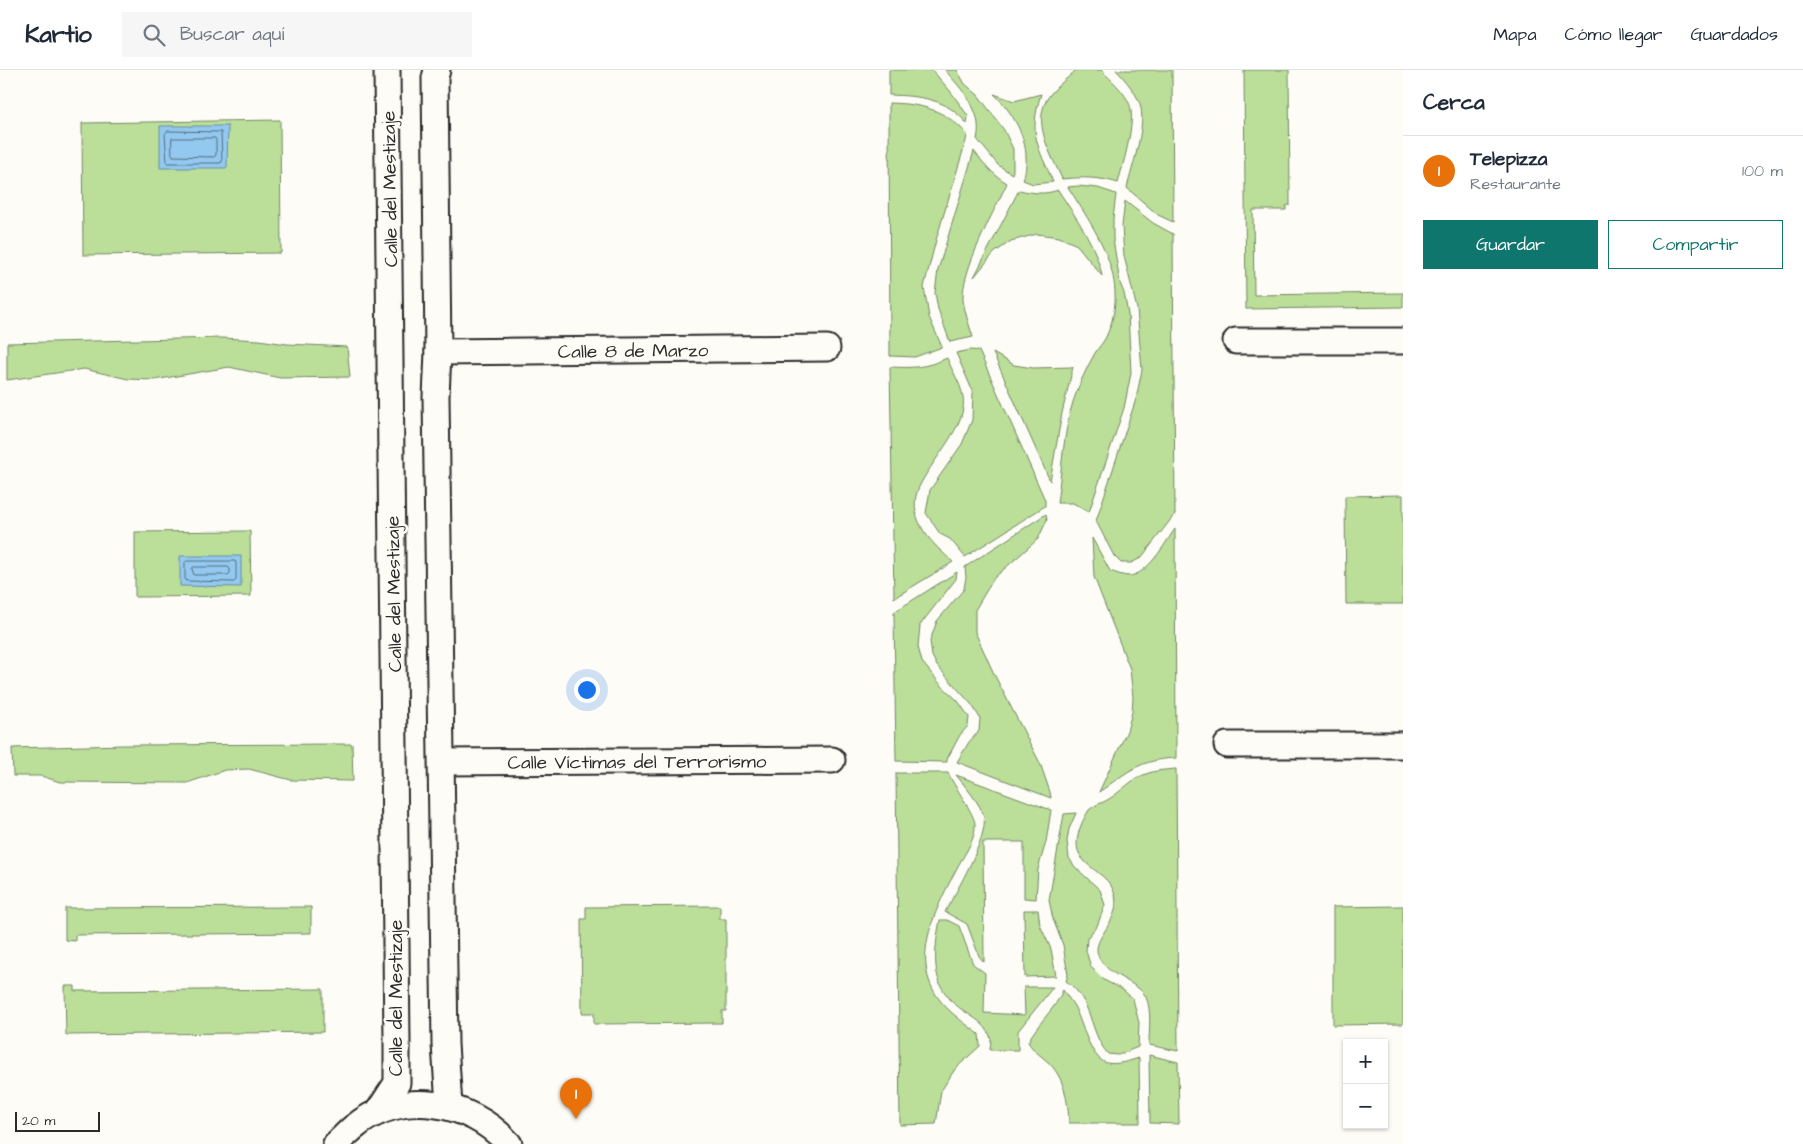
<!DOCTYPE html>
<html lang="es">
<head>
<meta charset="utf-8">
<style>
	body { margin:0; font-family:"Architects Daughter",sans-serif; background:#f6f6f7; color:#1f2937 }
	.controls { position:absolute; right:15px; bottom:15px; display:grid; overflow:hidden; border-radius:0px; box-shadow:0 1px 4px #0004 }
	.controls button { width:45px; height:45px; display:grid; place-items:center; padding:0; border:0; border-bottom:1px solid #e0e1e3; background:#fff; color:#1f2937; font:25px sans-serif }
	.scale { position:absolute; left:15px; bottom:12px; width:85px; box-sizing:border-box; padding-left:5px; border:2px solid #2b2b2b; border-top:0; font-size:14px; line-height:18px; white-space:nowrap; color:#2b2b2b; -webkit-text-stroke:4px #fdfcf7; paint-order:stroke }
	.you { position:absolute; left:586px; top:619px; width:18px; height:18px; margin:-12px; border:4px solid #fff; border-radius:50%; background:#1a73e8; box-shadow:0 0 0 8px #1a73e833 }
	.badge { display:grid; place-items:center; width:32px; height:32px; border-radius:50%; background:#0f766e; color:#fff; font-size:16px; font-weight:700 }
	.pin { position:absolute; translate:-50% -41px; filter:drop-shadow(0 1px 2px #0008) }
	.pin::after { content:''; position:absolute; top:26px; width:18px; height:15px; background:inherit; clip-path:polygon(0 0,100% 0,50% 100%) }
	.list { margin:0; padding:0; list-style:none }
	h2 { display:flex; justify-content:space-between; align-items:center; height:65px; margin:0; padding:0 20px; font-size:21px }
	h2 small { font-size:16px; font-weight:400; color:#747a83 }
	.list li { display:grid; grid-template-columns:32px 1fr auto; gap:15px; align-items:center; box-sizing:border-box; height:70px; padding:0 20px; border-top:1px solid #e0e1e3 }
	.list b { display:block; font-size:19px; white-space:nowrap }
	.list p { margin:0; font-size:16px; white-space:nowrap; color:#747a83 }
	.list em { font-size:16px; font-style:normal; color:#747a83 }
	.actions { display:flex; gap:10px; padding:15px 20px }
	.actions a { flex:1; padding:11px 0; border:1px solid #0f766e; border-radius:0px; text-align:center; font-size:18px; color:#0f766e }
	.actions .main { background:#0f766e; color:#fff }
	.icon { flex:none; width:28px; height:28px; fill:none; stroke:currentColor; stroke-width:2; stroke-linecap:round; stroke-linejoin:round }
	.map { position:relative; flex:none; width:1403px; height:1074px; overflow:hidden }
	header { display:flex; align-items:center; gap:30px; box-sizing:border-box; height:70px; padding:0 25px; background:#fff; border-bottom:1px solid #e0e1e3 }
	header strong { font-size:24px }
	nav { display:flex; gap:28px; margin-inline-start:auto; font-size:18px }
	.search { width:350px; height:45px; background:#f6f6f7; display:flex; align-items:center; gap:12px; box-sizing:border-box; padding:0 18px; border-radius:0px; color:#747a83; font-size:19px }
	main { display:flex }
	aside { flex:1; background:#fff }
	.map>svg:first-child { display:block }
	.green { fill:#bbdf99; stroke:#738562 }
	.water { fill:#93c9f1; stroke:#698aa2 }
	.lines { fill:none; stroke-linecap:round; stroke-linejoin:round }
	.shore { stroke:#556a7a; stroke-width:1 }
	.minor-casing { stroke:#2b2b2b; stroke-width:29 }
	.minor { stroke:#fdfcf7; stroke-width:25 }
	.labels { text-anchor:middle; stroke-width:5; stroke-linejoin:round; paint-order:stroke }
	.street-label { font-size:19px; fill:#2b2b2b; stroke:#fdfcf7 }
</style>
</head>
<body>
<header>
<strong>Kartio</strong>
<div class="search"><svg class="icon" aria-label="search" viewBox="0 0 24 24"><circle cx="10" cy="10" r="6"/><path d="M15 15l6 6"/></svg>Buscar aquí</div>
<nav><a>Mapa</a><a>Cómo llegar</a><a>Guardados</a></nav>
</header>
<main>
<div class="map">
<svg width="1403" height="1074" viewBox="0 0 1403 1074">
	<rect width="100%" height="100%" fill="#fdfcf7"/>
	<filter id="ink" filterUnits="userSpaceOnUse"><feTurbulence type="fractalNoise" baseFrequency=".02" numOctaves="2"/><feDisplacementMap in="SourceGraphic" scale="10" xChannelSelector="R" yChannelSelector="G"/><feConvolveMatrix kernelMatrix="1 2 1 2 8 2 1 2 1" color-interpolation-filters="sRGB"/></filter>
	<g filter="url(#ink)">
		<g class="green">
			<path d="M889,0h43l19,22 17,24 -1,8c-20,-26 -48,-28 -78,-29z"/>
			<path d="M945,0h12l8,14 13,11 26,35 9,19v22l-1,3 -14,-9 -21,-26c7,-28 -16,-50 -32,-69z"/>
			<path d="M1076,0h25c10,10 28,25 30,40 3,18 -8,54 -13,73 -19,-6 -36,-6 -56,-4 -10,-23 -29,-53 -16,-78 6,-12 21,-22 30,-31z"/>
			<path d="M1116,0h56l1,152 -15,-7 -31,-27c5,-21 18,-58 14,-80 -2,-12 -16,-29 -25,-38z"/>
			<polygon points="1244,0 1289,0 1290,135 1286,136 1286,140 1253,140 1254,225 1403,223 1403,237 1246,239"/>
			<path d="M994,24l20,7 27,-7c-13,41 -3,52 12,88l-20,2 -10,-4c1,-5 3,-10 3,-16 2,-26 -14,-53 -32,-70z"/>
			<path d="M889,33c33,1 55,6 78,31l-1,7 -30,99 -12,47 5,30 13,30 -27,10 -25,-1z"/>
			<polygon points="280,50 281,183 83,185 82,53"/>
			<path d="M974,81c9,12 19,24 33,32 -13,29 -46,87 -44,117 2,13 6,25 10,37l-23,5 -12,-33 -3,-16 3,-23z"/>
			<path d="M1078,116l20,2 18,6 -3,25v20l7,44 4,10 4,21 3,59 -7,35 -35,104 -16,-9h-16c5,-34 6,-69 16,-101 6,-18 13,-33 22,-49 3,-5 8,-10 11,-16 26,-57 -9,-104 -38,-150z"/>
			<path d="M1019,120c14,3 26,5 39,0 18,28 38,54 44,86l-25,-31 -18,-8 -22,-3 -26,7 -17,12 -20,24z"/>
			<polygon points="1125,131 1153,153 1173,164 1175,444 1141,488 1131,493 1121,493 1114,486 1096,451 1136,329 1142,300 1137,239 1124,186 1122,156"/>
			<polygon points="222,268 259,270 287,274 347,277 350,307 280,308 229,297 154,310 128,309 84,299 7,310 7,273"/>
			<polygon points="971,280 979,281 1045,430 1045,436 965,487 950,469 940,464 926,443 930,420 962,374 972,350 973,322 956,283"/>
			<polygon points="993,283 1014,295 1033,298 1073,297 1062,343 1050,411"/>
			<path d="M947,288c6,16 19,32 16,50 -2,13 -9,24 -16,35 -7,11 -27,38 -30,49 -9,30 16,52 36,70l-59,36 -4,-231c24,1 35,1 57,-9z"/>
			<polygon points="1403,425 1403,534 1346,534 1345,426"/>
			<polygon points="1046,444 1047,450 1038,469 994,508 975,540 975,562 995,606 1040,693 1050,722 1051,728 957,692 969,672 979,661 980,648 972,635 937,596 932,586 930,571 937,551 964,519 966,507 965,497"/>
			<path d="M1175,459l1,229c-38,2 -48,14 -77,34l28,-61 5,-19 1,-15 -3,-28 -36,-92 -2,-39 18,33c6,2 13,5 19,5 19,-1 36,-33 46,-47z"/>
			<polygon points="250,461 251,526 135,527 135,462"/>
			<polygon points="957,502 956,509 920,555 918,577 922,592 941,615 958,631 969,647 968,656 960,665 947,689 947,692 896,691 894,542"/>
			<polygon points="352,674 353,711 291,710 249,699 225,700 187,713 60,712 41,706 13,706 12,678 123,675"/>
			<path d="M1176,699l2,282 -29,-6c0,-15 3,-34 -3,-48 -8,-16 -41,-21 -48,-42 -7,-18 26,-35 16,-63 -5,-17 -29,-24 -35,-39 -6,-13 3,-32 10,-43 5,-5 14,-7 20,-11 13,-8 22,-20 37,-25 10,-4 20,-4 30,-5z"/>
			<path d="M896,703h52c5,11 27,42 27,51 1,15 -10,29 -17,42 -21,41 -53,97 -14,139 10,11 23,20 35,29l1,12 -25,23 -14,22 -5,33 -36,1z"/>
			<path d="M956,705l95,35 -5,32 -8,27 -2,30 -12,-1v-56h-41l1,120 -5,-6 -12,-32 -22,-12c11,-20 43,-74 39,-95 -3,-13 -20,-32 -28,-42z"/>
			<path d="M1076,743l-7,16 -2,12 2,17 6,9 25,23 5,15 -8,21 -10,12 -1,13 5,16 13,13 19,10 10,9 6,24 -1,24 -20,8 -10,-1c-20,-23 -14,-53 -42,-73l2,-6 -5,-30 -10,-26 -4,-19 15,-86z"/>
			<polygon points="720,836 720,849 726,849 726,941 722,941 722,953 594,954 594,943 582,943 581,849 586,849 586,837"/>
			<polygon points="1403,836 1403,954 1333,955 1333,837"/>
			<polygon points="311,837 311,863 75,865 75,871 65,870 65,838"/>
			<polygon points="1024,840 1038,840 1040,855 1051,879 1056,906 1025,907"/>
			<path d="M940,850h7l12,6 14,38 12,9 -1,40 41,2 -1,-28h29l-35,44v19h-28c0,-3 1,-8 1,-11 -4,-18 -25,-24 -36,-35 -5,-4 -11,-12 -14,-18 -9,-20 -5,-45 -1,-66z"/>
			<polygon points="65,916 75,916 75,921 323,919 323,962 66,965"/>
			<path d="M1063,920c3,5 8,11 11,16 8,15 16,53 33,57 11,2 22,-2 32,-5l1,65h-71c-1,-22 -4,-43 -19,-59 -8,-8 -16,-12 -22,-22 10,-20 27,-32 35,-52z"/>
			<polygon points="1149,985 1178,992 1179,1054 1150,1053"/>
		</g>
		<g class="water">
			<polygon points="160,56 228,56 227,98 160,98"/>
			<polygon points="180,486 241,486 241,517 180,516"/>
		</g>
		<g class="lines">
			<g class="shore">
				<polygon points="168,61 221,62 222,92 220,93 167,93 165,64"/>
				<polygon points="172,68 215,68 216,70 216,85 214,87 173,86 172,84"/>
				<polygon points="187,491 235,491 236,493 236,510 234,512 187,511 185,509 185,493"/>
				<polygon points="194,497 228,497 230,499 230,503 228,505 194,505 192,499"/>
			</g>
			<defs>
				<g id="minor">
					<polyline points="437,0 435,8 438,282 436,327 445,974 449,1036"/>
					<polyline points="1236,271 1403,271"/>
					<path id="s1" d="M438,282l389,-4"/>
					<polyline points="1227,675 1403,675"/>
					<path id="s2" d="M442,692l390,-2"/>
					<polyline points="378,1042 397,1013 397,973 387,0"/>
					<path d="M336,1074c6,-5 11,-11 17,-16 47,-40 117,-28 156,16"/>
				</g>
			</defs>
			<use href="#minor" class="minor-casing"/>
			<use href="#minor" class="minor"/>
		</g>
	</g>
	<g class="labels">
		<g class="street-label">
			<text transform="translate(389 119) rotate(-91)" y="7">Calle del Mestizaje</text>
			<text dy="7" stroke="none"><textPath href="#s1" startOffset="195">Calle 8 de Marzo</textPath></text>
			<text transform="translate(393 524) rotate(-91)" y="7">Calle del Mestizaje</text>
			<text dy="7" stroke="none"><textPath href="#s2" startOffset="195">Calle Víctimas del Terrorismo</textPath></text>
			<text transform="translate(395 928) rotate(-90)" y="7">Calle del Mestizaje</text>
		</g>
	</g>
</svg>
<div class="controls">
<button>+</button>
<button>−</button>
</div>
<div class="scale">20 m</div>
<div class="you"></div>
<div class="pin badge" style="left:576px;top:1049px;background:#e8710a">1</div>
</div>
<aside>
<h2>Cerca<small></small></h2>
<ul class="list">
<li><span class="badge" style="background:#e8710a">1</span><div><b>Telepizza</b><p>Restaurante</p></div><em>100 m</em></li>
</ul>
<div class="actions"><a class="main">Guardar</a><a>Compartir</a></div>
</aside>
</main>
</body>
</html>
